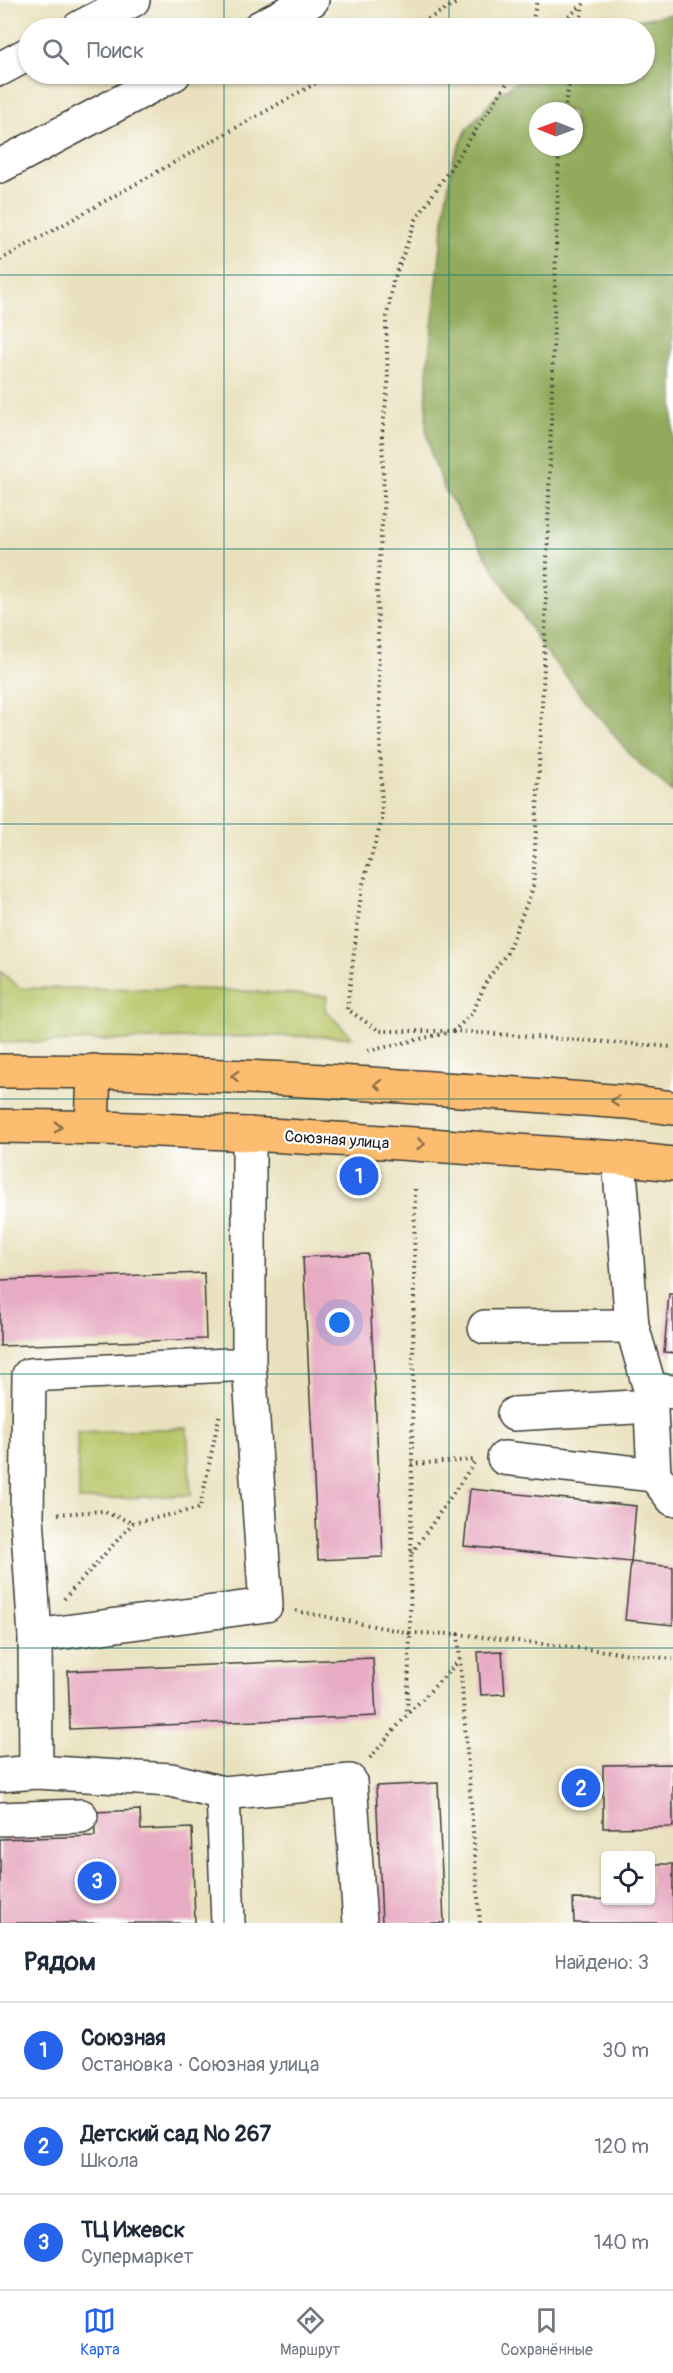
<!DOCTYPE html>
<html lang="ru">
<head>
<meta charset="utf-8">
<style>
	body { margin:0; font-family:Pangolin,sans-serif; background:#f2f2f3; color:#1f2937 }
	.controls { position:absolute; right:18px; bottom:18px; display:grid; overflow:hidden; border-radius:6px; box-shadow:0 2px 4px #0004 }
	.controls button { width:54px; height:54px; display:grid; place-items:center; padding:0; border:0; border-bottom:2px solid #e0e1e3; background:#fff; color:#1f2937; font:30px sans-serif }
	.compass { position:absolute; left:529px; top:102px; width:54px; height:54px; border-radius:50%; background:#fff; box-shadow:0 2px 4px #0004; rotate:271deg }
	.you { position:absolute; left:340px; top:1323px; width:21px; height:21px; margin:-15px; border:4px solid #fff; border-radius:50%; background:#1a73e8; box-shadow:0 0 0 9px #1a73e833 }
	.badge { display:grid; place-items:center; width:39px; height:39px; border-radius:50%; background:#2563eb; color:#fff; font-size:20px; font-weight:700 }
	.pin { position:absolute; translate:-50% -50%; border:3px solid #fff; box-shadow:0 2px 6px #0006 }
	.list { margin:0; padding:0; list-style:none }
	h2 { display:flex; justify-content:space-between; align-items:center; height:78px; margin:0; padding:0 24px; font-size:26px }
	h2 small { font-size:20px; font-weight:400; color:#747a83 }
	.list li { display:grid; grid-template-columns:39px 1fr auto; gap:18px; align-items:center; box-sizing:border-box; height:96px; padding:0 24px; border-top:2px solid #e0e1e3 }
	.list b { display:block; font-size:22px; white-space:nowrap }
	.list p { margin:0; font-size:20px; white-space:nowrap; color:#747a83 }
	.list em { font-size:20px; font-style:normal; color:#747a83 }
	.icon { flex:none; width:33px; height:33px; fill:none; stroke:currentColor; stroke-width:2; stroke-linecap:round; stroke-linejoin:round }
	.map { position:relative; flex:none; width:673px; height:1923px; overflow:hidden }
	.search { position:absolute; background:#fff; box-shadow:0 2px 4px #0004; left:18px; right:18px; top:18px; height:66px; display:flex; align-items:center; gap:15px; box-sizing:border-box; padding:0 21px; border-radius:33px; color:#747a83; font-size:22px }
	.sheet { height:366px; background:#fff }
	nav { display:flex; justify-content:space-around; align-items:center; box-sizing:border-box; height:84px; border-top:2px solid #e0e1e3; background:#fff; font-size:16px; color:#747a83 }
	nav a { display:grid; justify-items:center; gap:3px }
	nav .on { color:#2563eb }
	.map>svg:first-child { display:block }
	.green { fill:#b8c567; stroke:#6a7042; stroke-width:1.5 }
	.forest { fill:#92aa5c; stroke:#57633c; stroke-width:1.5; fill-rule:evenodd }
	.building { fill:#e7abc3 }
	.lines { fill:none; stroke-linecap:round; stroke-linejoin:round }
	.minor-casing { stroke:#3b3a34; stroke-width:36 }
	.major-casing { stroke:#3b3a34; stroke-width:36 }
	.path { stroke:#3b3a34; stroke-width:4; stroke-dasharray:1.5 4.5; stroke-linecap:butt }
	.minor { stroke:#fff; stroke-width:33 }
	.major { stroke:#fcbd6f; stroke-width:33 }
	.oneway { stroke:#8c6c46 }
	.grid { fill:none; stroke:#0f766e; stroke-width:1.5; stroke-opacity:0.55 }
	.labels { text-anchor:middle; stroke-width:4.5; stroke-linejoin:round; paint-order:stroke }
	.street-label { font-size:16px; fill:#1c1c1c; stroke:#fff }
</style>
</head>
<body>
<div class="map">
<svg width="673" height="1923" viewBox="0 0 673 1923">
	<rect width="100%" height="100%" fill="#fff"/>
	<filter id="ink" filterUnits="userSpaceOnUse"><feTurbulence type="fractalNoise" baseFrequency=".0167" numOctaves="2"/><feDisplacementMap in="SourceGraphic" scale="12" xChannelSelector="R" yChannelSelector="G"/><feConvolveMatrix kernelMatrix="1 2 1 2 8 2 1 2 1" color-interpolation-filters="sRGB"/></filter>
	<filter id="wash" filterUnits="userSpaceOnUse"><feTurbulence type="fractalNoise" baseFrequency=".008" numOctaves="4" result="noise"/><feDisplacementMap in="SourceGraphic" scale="24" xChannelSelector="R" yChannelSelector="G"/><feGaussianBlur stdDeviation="1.35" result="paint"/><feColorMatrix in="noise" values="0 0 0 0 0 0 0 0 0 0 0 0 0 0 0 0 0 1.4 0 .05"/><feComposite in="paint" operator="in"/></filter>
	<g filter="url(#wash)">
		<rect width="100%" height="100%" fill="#e9e1bd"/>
		<g class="green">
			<polygon points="0,971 20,988 206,989 327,996 325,1010 352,1037 267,1036 0,1043"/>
			<polygon points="187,1428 191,1495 79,1500 77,1432"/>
		</g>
		<path class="forest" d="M673,14v778l-40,-34 -91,-111 -97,-157 -13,-33 -6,-29 1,-55 19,-173 7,-40 14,-31 31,-35 31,-20h115v-46h-26l19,-8zM538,111h36v36h-36z"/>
		<g id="blocks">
			<g class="building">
				<polygon points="368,1254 383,1557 318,1560 303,1257"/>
				<polygon points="204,1273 206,1339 0,1346 0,1280"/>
				<polygon points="669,1294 673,1294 673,1353 664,1352"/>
				<polygon points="470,1489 636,1506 631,1562 464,1546"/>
				<polygon points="631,1562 673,1567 673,1625 625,1620"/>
				<polygon points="502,1651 505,1694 481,1695 478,1652"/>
				<polygon points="373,1658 376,1716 70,1729 68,1671"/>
				<polygon points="673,1764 673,1827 603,1828 603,1765"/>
				<polygon points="438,1783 444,1923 382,1923 376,1786"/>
				<polygon points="140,1810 141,1830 192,1828 195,1923 0,1923 0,1839 95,1836 94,1812"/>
				<polygon points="650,1864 673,1864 673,1923 574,1923 573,1899 650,1900"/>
			</g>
		</g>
	</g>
	<g filter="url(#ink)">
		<use href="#blocks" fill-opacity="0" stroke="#3b3a34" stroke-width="1.5"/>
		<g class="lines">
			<defs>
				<g id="minor">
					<polyline points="79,28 133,0"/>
					<polyline points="259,28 312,0"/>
					<polyline points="0,69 28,54"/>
					<polyline points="0,166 174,74"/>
					<polyline points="619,1158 632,1326 650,1389 673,1392"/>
					<polyline points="485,1327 632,1326"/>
					<polyline points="650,1389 654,1475 673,1499"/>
					<polyline points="514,1414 651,1406"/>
					<polyline points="504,1458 654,1475"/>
					<polyline points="35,1636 266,1605 249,1364"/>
					<polyline points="36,1772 35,1636 27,1517 29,1375 249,1364 249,1134"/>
					<polyline points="0,1775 36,1772 171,1780 223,1793 350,1781 360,1923"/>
					<polyline points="223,1793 228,1923"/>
					<polyline points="0,1819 81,1816"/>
				</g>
				<g id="major">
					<path d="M0,1071c209,-1 418,16 627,31l46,6"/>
					<path d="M0,1126c207,2 413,18 619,32l54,6"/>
					<polyline points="92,1127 94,1071"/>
				</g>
			</defs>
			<use href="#minor" class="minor-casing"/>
			<use href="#major" class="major-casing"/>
			<g class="path">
				<polyline points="412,28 462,0"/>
				<polyline points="531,28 537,0"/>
				<polyline points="555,28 583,4 584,0"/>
				<polyline points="579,28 583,5"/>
				<polyline points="513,74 416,220 393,282 386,321 388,383 382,435 384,497 377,588 382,820 362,887 347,1009 379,1031 455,1031 673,1047"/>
				<polyline points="564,111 571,74"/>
				<polyline points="0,260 332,74"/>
				<polyline points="453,1032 473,1012 487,980 507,953 533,888 544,667 559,147"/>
				<polyline points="368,1051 446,1033"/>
				<polyline points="415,1189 410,1633 458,1634 673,1659"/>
				<polyline points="411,1464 474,1460"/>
				<polyline points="58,1514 102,1511 133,1523"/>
				<polyline points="412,1553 474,1463"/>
				<polyline points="64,1599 133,1523 200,1508 220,1412"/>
				<polyline points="296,1611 410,1633 407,1715"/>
				<polyline points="458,1634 480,1923"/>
				<polyline points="370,1758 407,1715 458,1662"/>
			</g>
			<use href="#minor" class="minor"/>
			<use href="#major" class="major"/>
		</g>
		<defs><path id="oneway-chevron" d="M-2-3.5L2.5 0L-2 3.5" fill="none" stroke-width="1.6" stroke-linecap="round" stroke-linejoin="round" transform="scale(1.5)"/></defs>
		<g class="oneway">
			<use href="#oneway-chevron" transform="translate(235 1076) rotate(-178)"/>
			<use href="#oneway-chevron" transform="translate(378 1085) rotate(-176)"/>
			<use href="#oneway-chevron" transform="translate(615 1101) rotate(-176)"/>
			<use href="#oneway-chevron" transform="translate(58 1127) rotate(1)"/>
			<use href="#oneway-chevron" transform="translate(421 1144) rotate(4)"/>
		</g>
	</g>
	<path class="grid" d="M224,0v28M449,0v28M224,74v1849M449,74v1849M0,275h673M0,549h673M0,824h673M0,1099h673M0,1374h673M0,1648h673"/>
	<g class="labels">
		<g class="street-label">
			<text transform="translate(337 1139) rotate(4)" y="6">Союзная улица</text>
		</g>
	</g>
</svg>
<div class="controls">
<button><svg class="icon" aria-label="locate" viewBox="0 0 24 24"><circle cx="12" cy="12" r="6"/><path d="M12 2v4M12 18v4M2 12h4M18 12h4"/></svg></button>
</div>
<svg class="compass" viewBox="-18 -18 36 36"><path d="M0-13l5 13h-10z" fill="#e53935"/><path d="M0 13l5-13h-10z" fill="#747a83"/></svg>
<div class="you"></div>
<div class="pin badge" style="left:359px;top:1176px">1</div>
<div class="pin badge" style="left:581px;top:1788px">2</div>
<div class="pin badge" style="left:97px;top:1881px">3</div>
<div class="search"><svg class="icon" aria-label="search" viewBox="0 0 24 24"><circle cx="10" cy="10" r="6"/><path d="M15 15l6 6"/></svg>Поиск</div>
</div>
<section class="sheet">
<h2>Рядом<small>Найдено: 3</small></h2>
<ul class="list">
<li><span class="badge">1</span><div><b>Союзная</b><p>Остановка · Союзная улица</p></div><em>30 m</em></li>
<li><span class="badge">2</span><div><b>Детский сад № 267</b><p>Школа</p></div><em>120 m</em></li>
<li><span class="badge">3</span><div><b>ТЦ Ижевск</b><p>Супермаркет</p></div><em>140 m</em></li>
</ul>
</section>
<nav>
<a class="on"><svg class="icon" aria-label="map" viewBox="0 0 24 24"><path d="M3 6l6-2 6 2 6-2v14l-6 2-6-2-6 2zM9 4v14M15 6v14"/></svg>Карта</a>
<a><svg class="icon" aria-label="directions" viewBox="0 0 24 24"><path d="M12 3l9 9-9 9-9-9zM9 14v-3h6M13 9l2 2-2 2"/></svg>Маршрут</a>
<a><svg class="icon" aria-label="saved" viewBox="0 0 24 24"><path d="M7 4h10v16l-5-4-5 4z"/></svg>Сохранённые</a>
</nav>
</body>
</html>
